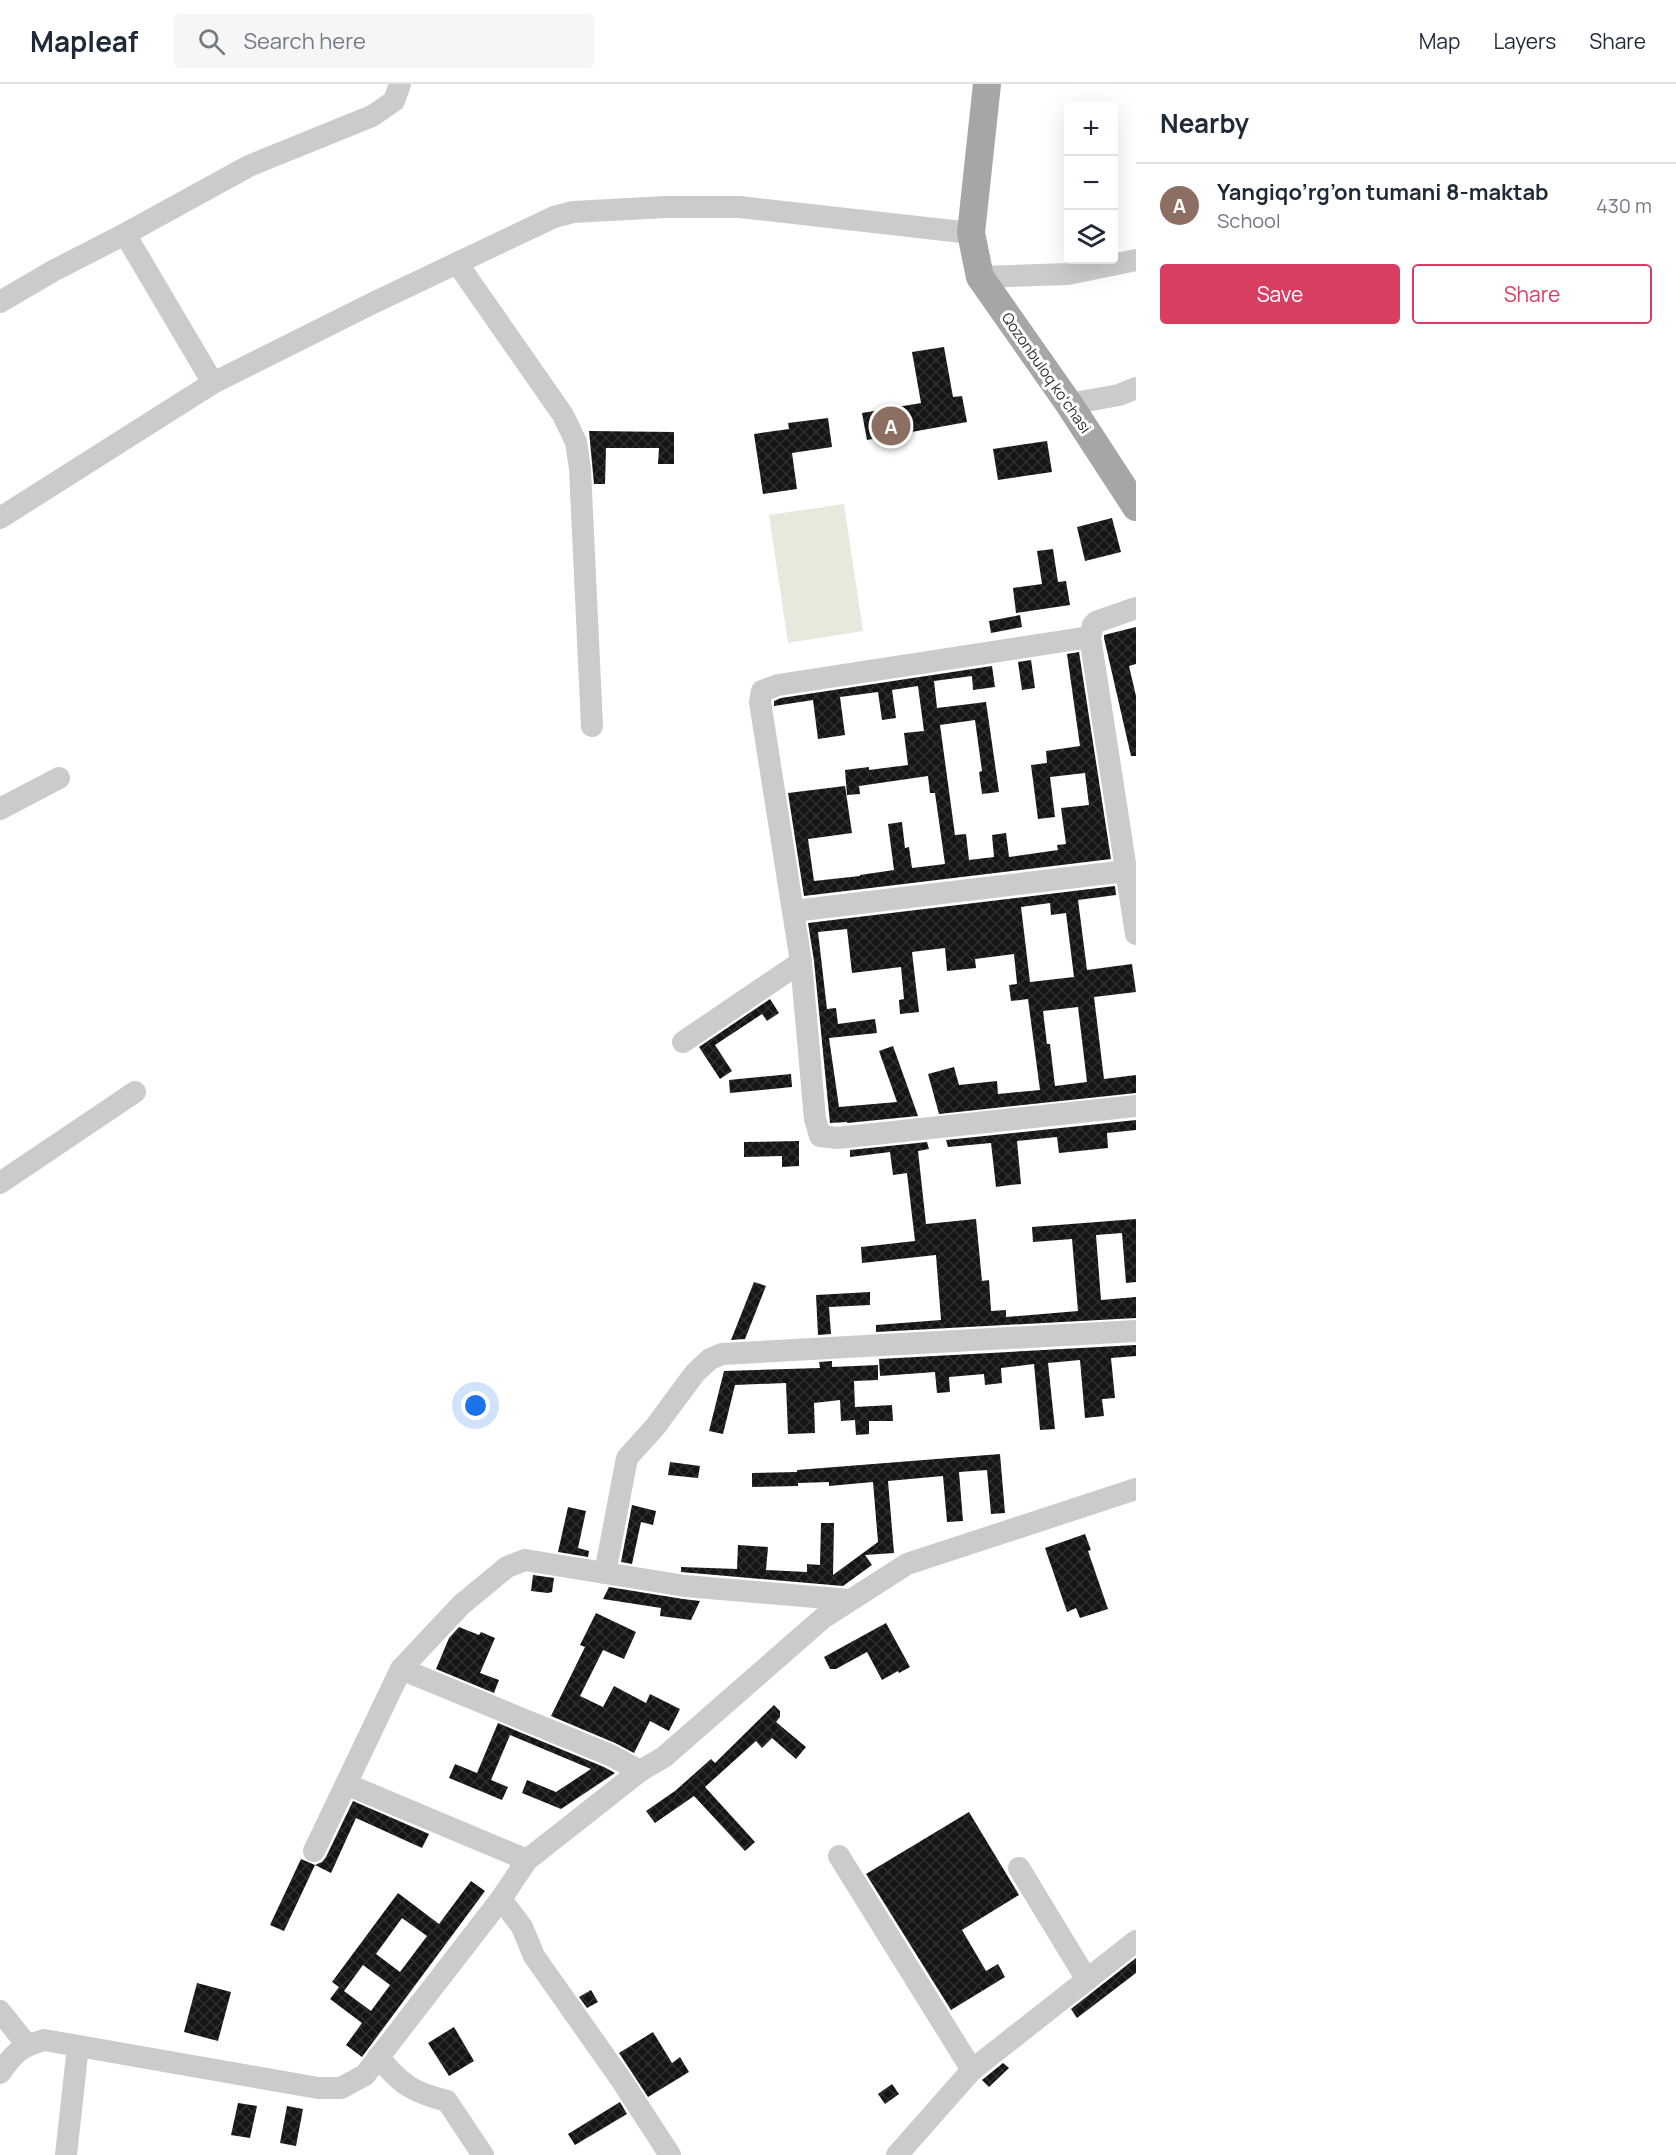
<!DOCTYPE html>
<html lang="en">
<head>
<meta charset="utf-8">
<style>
	body { margin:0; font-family:Manrope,sans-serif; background:#f6f6f7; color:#1f2937 }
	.controls { position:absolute; right:18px; top:18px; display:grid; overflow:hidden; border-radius:6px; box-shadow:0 6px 24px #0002 }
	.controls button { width:54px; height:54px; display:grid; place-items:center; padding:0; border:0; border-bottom:2px solid #e0e1e3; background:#fff; color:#1f2937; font:30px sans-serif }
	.you { position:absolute; left:476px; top:1322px; width:21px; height:21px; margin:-15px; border:4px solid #fff; border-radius:50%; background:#1a73e8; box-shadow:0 0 0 9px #1a73e833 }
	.badge { display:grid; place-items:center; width:39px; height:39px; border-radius:50%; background:#d73e62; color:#fff; font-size:20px; font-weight:700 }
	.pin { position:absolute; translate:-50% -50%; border:3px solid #fff; box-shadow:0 2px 6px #0006 }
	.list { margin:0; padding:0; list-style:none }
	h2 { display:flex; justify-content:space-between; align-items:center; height:78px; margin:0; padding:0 24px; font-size:26px }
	h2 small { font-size:20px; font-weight:400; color:#747a83 }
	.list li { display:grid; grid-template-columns:39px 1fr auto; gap:18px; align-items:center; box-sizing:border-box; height:84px; padding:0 24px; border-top:2px solid #e0e1e3 }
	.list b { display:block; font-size:22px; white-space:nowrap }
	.list p { margin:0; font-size:20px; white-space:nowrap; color:#747a83 }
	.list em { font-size:20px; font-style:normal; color:#747a83 }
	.actions { display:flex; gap:12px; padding:18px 24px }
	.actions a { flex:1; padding:14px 0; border:2px solid #d73e62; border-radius:6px; text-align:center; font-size:21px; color:#d73e62 }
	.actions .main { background:#d73e62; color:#fff }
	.icon { flex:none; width:33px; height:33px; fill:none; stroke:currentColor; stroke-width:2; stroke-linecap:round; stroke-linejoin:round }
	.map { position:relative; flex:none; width:1136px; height:2071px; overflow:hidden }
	header { display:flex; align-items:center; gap:36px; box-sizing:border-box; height:84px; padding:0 30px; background:#fff; border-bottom:2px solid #e0e1e3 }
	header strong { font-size:28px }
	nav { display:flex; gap:33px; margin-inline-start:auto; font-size:21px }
	.search { width:420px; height:54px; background:#f6f6f7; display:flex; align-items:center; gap:15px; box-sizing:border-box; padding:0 21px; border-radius:6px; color:#747a83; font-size:22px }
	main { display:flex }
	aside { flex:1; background:#fff }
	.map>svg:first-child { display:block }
	.garden { fill:#e6eadd }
	.building { fill:url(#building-cross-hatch); fill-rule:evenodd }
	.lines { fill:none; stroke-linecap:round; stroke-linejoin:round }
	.minor { stroke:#cbcbcb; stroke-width:22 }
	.major { stroke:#a6a6a6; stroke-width:28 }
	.labels { text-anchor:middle; stroke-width:6; stroke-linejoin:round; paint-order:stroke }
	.street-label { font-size:15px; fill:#2e2e2e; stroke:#fff }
</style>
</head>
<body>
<header>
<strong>Mapleaf</strong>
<div class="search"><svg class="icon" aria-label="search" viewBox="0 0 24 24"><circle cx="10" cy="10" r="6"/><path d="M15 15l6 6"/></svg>Search here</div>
<nav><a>Map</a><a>Layers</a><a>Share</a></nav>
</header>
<main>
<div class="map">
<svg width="1136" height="2071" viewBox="0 0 1136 2071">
	<defs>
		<pattern id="building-cross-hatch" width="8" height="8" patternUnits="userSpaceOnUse" patternTransform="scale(1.5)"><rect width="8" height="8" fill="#151515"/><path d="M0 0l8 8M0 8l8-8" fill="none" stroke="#2f2f2f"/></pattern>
	</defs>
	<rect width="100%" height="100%" fill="#fff"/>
	<polygon class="garden" points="844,420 863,547 788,559 769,431"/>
	<g class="building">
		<polygon points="944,263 953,313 962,312 967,338 867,356 862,329 921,319 912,268"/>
		<polygon points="828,334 832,363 792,369 797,405 763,410 754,350 789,345 788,339"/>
		<polygon points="589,347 674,348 674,380 658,380 659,364 606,364 605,400 594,400"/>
		<polygon points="1047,357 1052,388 998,396 993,365"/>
		<polygon points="1112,434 1121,468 1085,477 1077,443"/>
		<polygon points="1053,465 1058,498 1066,497 1070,521 1016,529 1013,504 1042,500 1037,467"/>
		<polygon points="1020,531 1022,543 991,549 989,537"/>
		<polygon points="1136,543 1136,580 1129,582 1136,612 1136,672 1131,672 1104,554 1104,551"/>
		<polygon points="1079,568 1111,775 804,812 788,709 845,702 852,749 808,755 814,797 860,792 860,791 894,786 888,740 902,738 905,764 909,763 912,784 945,780 935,709 930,709 928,692 859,702 860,710 847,711 845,686 869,683 869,686 908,681 904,649 924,647 918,602 892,606 896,634 882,636 878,608 840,613 845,651 818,655 813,616 774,622 774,617 781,614 992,582 995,603 973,606 972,592 934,597 937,624 986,618 999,708 982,710 979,688 982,687 975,636 940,641 955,751 966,750 969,776 994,773 992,751 1006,749 1009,773 1058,766 1057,761 1066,760 1061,724 1089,721 1085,689 1050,693 1055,733 1038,735 1031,681 1047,679 1046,667 1080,662 1067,570"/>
		<polygon points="1031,576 1035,604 1022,606 1018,578"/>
		<path d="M1115,802l1,9 -38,5 9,70 45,-6 4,28 -42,5 10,82 32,-4v18l-197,21 -11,-40 26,-7 5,18 38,-4 1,13 42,-4 -12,-91 -17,2 -2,-16 8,-1 -3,-30 -39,5 1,9 -29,3 -2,-23 -33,4 7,60 -19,2 -1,-14 5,-1 -3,-32 -49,6 -5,-44 -29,3 9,77 9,-1 2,16 37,-5 2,14 -48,5 10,69 58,-5 -18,-51 14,-5 25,70 -71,7v-1l-17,1 -16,-162 -6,-38zM1050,819l1,12 15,-2 8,64 -44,5 -9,-75zM1078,923l9,75 -32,4 -5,-42h-3l-4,-33z"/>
		<polygon points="770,915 779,929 767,937 762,930 715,961 732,987 720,995 699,963"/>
		<polygon points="791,990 792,1003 730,1009 729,996"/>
		<polygon points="1136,1036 1136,1046 1107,1049 1108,1064 1059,1069 1057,1053 1017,1057 1021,1100 1010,1101 996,1103 991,1059 948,1063 946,1056"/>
		<polygon points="799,1057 799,1082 782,1083 782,1072 744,1073 744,1058"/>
		<polygon points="927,1058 929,1065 918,1067 926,1140 976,1135 982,1197 989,1196 991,1227 1006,1226 1006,1233 1078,1227 1072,1155 1033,1158 1032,1143 1136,1135 1136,1198 1126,1199 1122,1149 1096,1151 1101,1216 1136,1213 1136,1234 876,1248 876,1241 941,1236 936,1171 862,1179 861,1163 915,1157 907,1089 893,1091 890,1068 850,1073 850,1066"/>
		<polygon points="754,1198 766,1202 745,1255 731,1256"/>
		<polygon points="870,1208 870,1221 829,1223 831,1250 818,1251 816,1211"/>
		<polygon points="1136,1261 1136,1272 1111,1274 1115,1314 1102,1315 1104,1332 1085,1334 1080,1276 1048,1279 1055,1345 1040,1346 1034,1280 1001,1284 1002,1299 985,1301 984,1290 949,1293 950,1308 937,1309 935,1288 880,1292 879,1275"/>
		<polygon points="832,1277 832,1283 878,1281 878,1296 854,1297 855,1323 892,1321 893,1337 869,1337 869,1350 856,1351 855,1336 841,1337 840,1316 814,1319 815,1349 788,1350 786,1299 735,1301 723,1350 709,1347 724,1287 820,1284 819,1278"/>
		<polygon points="1000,1370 1005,1429 991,1430 987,1386 959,1388 963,1437 947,1438 943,1392 888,1397 894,1469 865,1471 872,1481 843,1502 681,1488 681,1483 737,1485 738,1461 768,1463 766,1486 807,1488 807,1480 820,1481 821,1439 834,1439 833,1491 878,1458 873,1398 829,1402 829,1398 798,1399 798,1391 798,1402 752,1403 752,1389 797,1388 797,1386"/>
		<polygon points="670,1378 700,1382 698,1394 668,1391"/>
		<polygon points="632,1421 656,1427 653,1441 641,1438 632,1480 621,1478"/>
		<polygon points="568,1423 586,1427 578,1464 589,1467 588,1473 558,1468"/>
		<polygon points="1085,1450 1091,1466 1088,1467 1108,1525 1080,1534 1076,1524 1067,1528 1045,1464"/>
		<polygon points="533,1491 554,1494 552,1508 548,1509 531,1507"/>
		<polygon points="609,1503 683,1515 700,1517 691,1536 660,1532 661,1524 603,1515"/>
		<polygon points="596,1529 636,1548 624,1575 603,1566 580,1612 603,1623 614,1602 646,1619 650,1610 680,1625 669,1647 650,1637 634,1669 615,1659 551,1632 585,1563 580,1561"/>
		<polygon points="886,1539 910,1583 899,1589 898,1587 882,1596 867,1568 836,1585 830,1585 824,1573"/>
		<polygon points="459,1543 479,1551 481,1548 495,1554 480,1589 499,1596 494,1609 436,1585 449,1554"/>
		<polygon points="774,1621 780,1627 780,1633 776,1638 806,1663 796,1675 772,1654 762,1664 756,1657 705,1703 755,1758 745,1767 694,1712 655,1739 646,1727 675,1707 711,1675 715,1679"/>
		<polygon points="498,1639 604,1683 615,1689 561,1725 522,1709 527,1696 556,1708 591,1685 510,1651 491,1696 508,1703 502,1716 449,1694 455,1680 477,1689"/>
		<polygon points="353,1717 429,1750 422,1764 356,1734 331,1789 315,1781 322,1778 326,1773"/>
		<polygon points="969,1728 1019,1811 962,1846 986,1887 998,1880 1005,1893 951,1926 866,1790"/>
		<polygon points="301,1775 315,1781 284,1847 270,1841"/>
		<path d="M471,1797l14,10 -123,166 -16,-12 16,-22 -32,-24 9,-12 -7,-5 66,-89 41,31zM402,1834l25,18 -27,36 -24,-18zM363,1881l27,20 -19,26 -27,-20z"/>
		<polygon points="1136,1874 1136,1889 1077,1934 1071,1925"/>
		<polygon points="197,1899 231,1908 218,1957 184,1948"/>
		<polygon points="591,1906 598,1918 587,1924 579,1913"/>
		<polygon points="454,1943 474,1977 449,1992 428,1959"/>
		<polygon points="653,1948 672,1979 680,1973 689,1988 648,2013 619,1969"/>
		<polygon points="1003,1979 1009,1984 989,2003 982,1996"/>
		<polygon points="892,2000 899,2010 885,2020 878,2010"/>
		<polygon points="620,2018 627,2030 575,2061 568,2050"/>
		<polygon points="238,2019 257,2022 250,2054 231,2051"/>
		<polygon points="287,2022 303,2025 296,2062 280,2059"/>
	</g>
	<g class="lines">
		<g class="minor">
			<polyline points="457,179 563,331 576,358 580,385 592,642"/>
			<polyline points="980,193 1068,190 1136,176"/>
			<polyline points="0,218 53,187 125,150"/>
			<polyline points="213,299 125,150 249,82 372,32 394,17 400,0"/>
			<polyline points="1069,320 1119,311 1136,304"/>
			<polyline points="0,434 213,299 373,219 554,133 573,128 666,123 740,123 971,149"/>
			<polyline points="1136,524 1096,538 1093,541 1090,553 1136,850"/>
			<polyline points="1090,553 778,601 762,607 760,618 801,878 815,1035 820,1052 837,1054 1136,1022"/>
			<polyline points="0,725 59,694"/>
			<polyline points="794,827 1126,787"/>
			<polyline points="683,958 801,878"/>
			<polyline points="0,1099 135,1008"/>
			<polyline points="605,1489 627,1374 655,1343 695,1289 710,1275 722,1270 1136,1247"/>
			<polyline points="401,1585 610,1671 640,1687"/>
			<polyline points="346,1700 527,1776"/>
			<polyline points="314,1767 401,1585 461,1521 507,1483 525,1476 685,1502 850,1516"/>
			<polyline points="839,1772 972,1986"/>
			<polyline points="1019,1784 1087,1896"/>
			<polyline points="501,1815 522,1843 534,1872 622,1997 670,2071"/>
			<polyline points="0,1927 27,1961"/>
			<path d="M378,1973c24,28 34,35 69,44l36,54"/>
			<path d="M0,1989c14,-20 20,-26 44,-33l274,48h23l24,-13 136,-176 26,-39 113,-89 24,-14 159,-139 84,-54 229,-75"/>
			<polyline points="66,2071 78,1962"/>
			<polyline points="897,2071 972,1986 1136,1857"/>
		</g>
		<polyline class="major" points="987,0 971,149 980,193 1069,320 1136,423"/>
	</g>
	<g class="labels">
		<g class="street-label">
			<text transform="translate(1046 289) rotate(55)" y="5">Qozonbuloq koʻchasi</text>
		</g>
	</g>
</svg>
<div class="controls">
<button>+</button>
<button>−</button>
<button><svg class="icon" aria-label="layers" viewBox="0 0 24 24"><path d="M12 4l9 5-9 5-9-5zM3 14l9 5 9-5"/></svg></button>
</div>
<div class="you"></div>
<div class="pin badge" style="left:891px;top:342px;background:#8d6e63">A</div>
</div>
<aside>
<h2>Nearby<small></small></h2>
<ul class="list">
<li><span class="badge" style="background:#8d6e63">A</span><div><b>Yangiqo’rg’on tumani 8-maktab</b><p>School</p></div><em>430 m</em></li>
</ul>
<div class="actions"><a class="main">Save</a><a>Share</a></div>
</aside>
</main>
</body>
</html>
